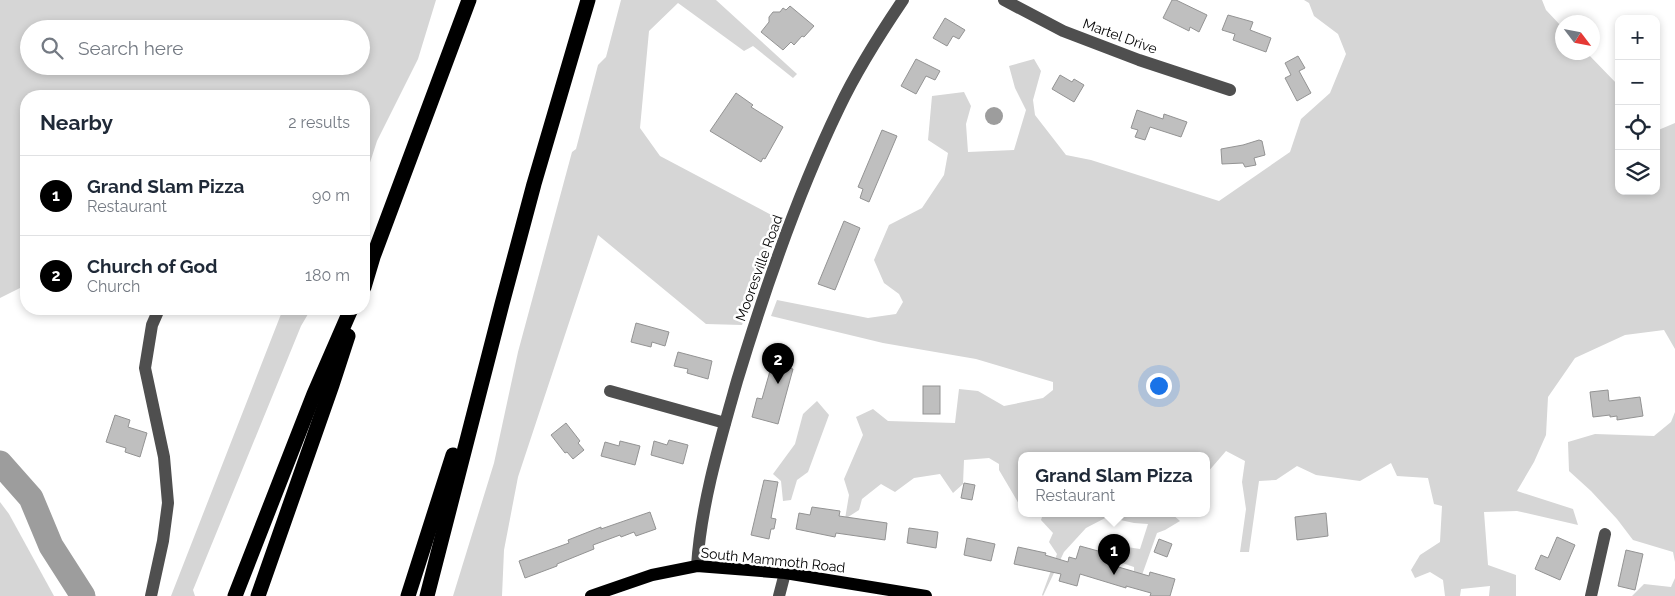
<!DOCTYPE html>
<html lang="en">
<head>
<meta charset="utf-8">
<style>
	body { margin:0; font-family:Raleway,sans-serif; background:#f2f2f3; color:#1f2937 }
	.controls { position:absolute; right:15px; top:15px; display:grid; overflow:hidden; border-radius:10px; box-shadow:0 2px 8px #0003 }
	.controls button { width:45px; height:45px; display:grid; place-items:center; padding:0; border:0; border-bottom:1px solid #e0e1e3; background:#fff; color:#1f2937; font:25px sans-serif }
	.compass { position:absolute; left:1555px; top:15px; width:45px; height:45px; border-radius:50%; background:#fff; box-shadow:0 2px 8px #0003; rotate:122deg }
	.you { position:absolute; left:1158px; top:385px; width:18px; height:18px; margin:-12px; border:4px solid #fff; border-radius:50%; background:#1a73e8; box-shadow:0 0 0 8px #1a73e833 }
	.badge { display:grid; place-items:center; width:32px; height:32px; border-radius:50%; background:#000; color:#fff; font-size:16px; font-weight:700 }
	.pin { position:absolute; translate:-50% -41px; filter:drop-shadow(0 1px 2px #0008) }
	.pin::after { content:''; position:absolute; top:26px; width:18px; height:15px; background:inherit; clip-path:polygon(0 0,100% 0,50% 100%) }
	.popup { position:absolute; left:1018px; top:452px; width:192px; height:65px; box-sizing:border-box; display:grid; place-content:center; border-radius:10px; background:#fff; filter:drop-shadow(0 1px 4px #0005); font-size:16px; white-space:nowrap; color:#747a83 }
	.popup b { font-size:19px; color:#1f2937 }
	.popup::after { content:''; position:absolute; left:50%; top:100%; margin-left:-10px; border:10px solid transparent; border-top-color:#fff }
	.list { margin:0; padding:0; list-style:none }
	h2 { display:flex; justify-content:space-between; align-items:center; height:65px; margin:0; padding:0 20px; font-size:21px }
	h2 small { font-size:16px; font-weight:400; color:#747a83 }
	.list li { display:grid; grid-template-columns:32px 1fr auto; gap:15px; align-items:center; box-sizing:border-box; height:80px; padding:0 20px; border-top:1px solid #e0e1e3 }
	.list b { display:block; font-size:19px; white-space:nowrap }
	.list p { margin:0; font-size:16px; white-space:nowrap; color:#747a83 }
	.list em { font-size:16px; font-style:normal; color:#747a83 }
	.icon { flex:none; width:28px; height:28px; fill:none; stroke:currentColor; stroke-width:2; stroke-linecap:round; stroke-linejoin:round }
	.map { position:relative; flex:none; width:1675px; height:596px; overflow:hidden }
	.search { position:absolute; background:#fff; box-shadow:0 2px 8px #0003; left:20px; top:20px; width:350px; height:55px; display:flex; align-items:center; gap:12px; box-sizing:border-box; padding:0 18px; border-radius:28px; color:#747a83; font-size:19px }
	.panel { position:absolute; background:#fff; box-shadow:0 2px 8px #0003; left:20px; top:90px; width:350px; height:225px; border-radius:20px }
	.map>svg:first-child { display:block }
	.green { fill:#d6d6d6; fill-rule:evenodd }
	.water { fill:#9d9d9d }
	.lines { fill:none; stroke-linecap:round; stroke-linejoin:round }
	.river { stroke:#9d9d9d; stroke-width:25 }
	.building { fill:#bfbfbf; stroke:#939393 }
	.minor { stroke:#4f4f4f; stroke-width:12 }
	.major { stroke:#000; stroke-width:12 }
	.highway { stroke:#000; stroke-width:15 }
	.labels { text-anchor:middle; stroke-width:5; stroke-linejoin:round; paint-order:stroke }
	.street-label { font-size:14px; fill:#000; stroke:#fff }
</style>
</head>
<body>
<div class="map">
<svg width="1675" height="596" viewBox="0 0 1675 596">
	<rect width="100%" height="100%" fill="#fff"/>
	<g class="green">
		<path d="M0,0h436l-18,59 -41,82 -13,40v-85h-338v189l-26,13zM29,29h332v37h-332z"/>
		<polygon points="621,0 716,0 797,74 793,78 753,46 744,51 678,3 649,31 640,128 660,156 779,219 742,325 706,324 598,235 518,477 504,550 502,596 453,596 494,463 518,352 572,152 576,149 598,65 606,57"/>
		<polygon points="1304,0 1542,0 1546,10 1562,27 1562,52 1587,53 1619,86 1619,191 1656,191 1656,131 1675,123 1675,349 1664,330 1625,335 1575,358 1548,397 1546,435 1534,462 1517,491 1573,509 1578,525 1517,511 1484,512 1488,565 1516,575 1516,596 1489,596 1490,586 1461,589 1460,596 1445,596 1443,580 1430,572 1415,578 1411,570 1420,555 1440,542 1442,506 1434,504 1428,478 1397,476 1391,463 1360,481 1316,475 1297,466 1276,480 1259,481 1249,552 1240,552 1246,509 1242,482 1245,461 1226,451 1207,473 1206,456 1022,456 1022,503 1019,504 999,470 999,464 989,458 964,460 963,484 953,493 940,474 914,478 895,492 881,484 862,499 859,510 845,519 849,495 844,479 863,435 856,417 873,409 888,421 955,423 959,389 978,391 1004,406 1043,398 1053,390 1053,382 976,359 883,343 771,316 777,300 868,318 896,314 903,302 899,294 884,283 874,260 889,225 922,208 944,175 948,153 928,140 932,96 964,92 971,106 966,124 968,152 1014,150 1026,110 1015,88 1009,66 1034,59 1041,71 1033,100 1035,115 1066,155 1091,160 1219,201 1290,152 1301,119 1330,93 1346,54 1338,34 1314,16 1309,3"/>
		<polygon points="283,309 311,309 301,326 193,590 195,596 171,596"/>
		<polygon points="817,401 829,415 808,472 797,480 791,500 783,501 781,481 773,474 795,444 803,414"/>
		<polygon points="1675,412 1675,562 1673,552 1633,540 1617,519 1591,491 1569,471 1568,442 1595,434 1654,436 1671,422"/>
		<polygon points="0,502 9,514 54,596 0,596"/>
		<polygon points="1043,514 1172,514 1180,521 1165,530 1157,533 1137,589 1134,584 1134,567 1119,562 1119,557 1112,555 1114,545 1140,549 1148,524 1134,523 1107,517 1086,528 1064,552 1043,596 1042,595 1057,554 1049,542 1053,533 1041,520"/>
		<polygon points="1675,578 1675,596 1632,596 1644,584 1671,587"/>
	</g>
	<circle class="water" cx="994" cy="116" r="9"/>
	<g class="lines">
		<polyline class="river" points="0,463 31,498 51,546 83,596"/>
	</g>
	<g class="building">
		<polygon points="1172,0 1176,0 1207,15 1199,32 1190,27 1189,31 1163,18"/>
		<polygon points="790,6 814,26 804,37 802,36 794,45 791,42 783,50 761,32 769,22 769,17 773,12 780,12 783,8 786,10"/>
		<polygon points="1228,15 1253,22 1250,30 1271,38 1266,52 1233,40 1235,34 1222,30"/>
		<polygon points="945,18 965,30 959,39 953,36 947,46 933,38"/>
		<polygon points="1298,56 1305,68 1299,71 1311,93 1297,101 1285,78 1291,75 1285,63"/>
		<polygon points="916,59 940,71 935,80 926,76 916,94 901,86"/>
		<polygon points="1060,75 1072,82 1074,79 1084,85 1074,102 1052,89"/>
		<polygon points="736,93 753,105 751,107 783,127 765,159 763,158 761,162 710,131"/>
		<polygon points="1137,110 1163,119 1164,114 1187,122 1181,137 1150,127 1145,140 1135,137 1138,130 1131,128"/>
		<polygon points="882,130 897,136 869,202 860,198 863,189 858,187"/>
		<polygon points="1259,140 1262,141 1265,155 1254,158 1256,165 1245,167 1243,163 1222,164 1221,149 1243,145"/>
		<polygon points="844,221 860,228 835,290 818,284"/>
		<polygon points="636,323 669,332 665,346 652,342 651,347 631,342"/>
		<polygon points="678,352 712,361 708,379 687,373 688,369 674,366"/>
		<polygon points="772,364 793,369 778,424 752,417 757,398 762,399"/>
		<rect x="923" y="386" width="17" height="28"/>
		<polygon points="1608,390 1609,401 1640,397 1643,416 1617,420 1617,416 1610,417 1610,415 1593,417 1590,392"/>
		<polygon points="115,415 130,420 128,427 147,433 140,457 125,452 126,448 106,442"/>
		<polygon points="566,423 580,441 578,443 584,450 573,459 567,452 565,453 551,435"/>
		<polygon points="669,440 688,445 683,464 651,455 654,441 667,445"/>
		<polygon points="620,441 640,446 635,465 601,456 605,442 619,446"/>
		<polygon points="764,480 778,482 771,518 776,519 774,529 771,529 769,539 751,535"/>
		<polygon points="964,483 975,485 972,500 961,498"/>
		<polygon points="812,507 840,511 839,516 887,523 885,540 836,533 835,537 796,529 799,513 810,515"/>
		<polygon points="650,512 656,529 636,536 634,532 621,537 620,535 593,545 594,549 557,564 557,566 525,578 519,561 569,543 568,540 601,527 601,529"/>
		<polygon points="1326,513 1328,536 1297,540 1295,517"/>
		<polygon points="909,528 938,532 936,548 907,543"/>
		<polygon points="1557,537 1575,545 1560,580 1535,569 1541,555 1548,558"/>
		<polygon points="967,538 995,544 991,561 964,555"/>
		<polygon points="1159,539 1172,544 1167,557 1154,552"/>
		<polygon points="1080,546 1109,554 1108,558 1116,561 1115,566 1149,576 1150,572 1175,579 1170,596 1150,596 1151,593 1126,586 1126,588 1080,574 1077,586 1059,581 1061,574 1014,564 1018,547 1041,552 1046,553 1045,555 1068,562 1069,557 1076,559"/>
		<polygon points="1626,550 1643,554 1635,590 1618,586"/>
	</g>
	<g class="lines">
		<g class="minor">
			<polyline points="1004,0 1063,31 1139,60 1230,90"/>
			<polyline points="610,391 725,423"/>
			<path d="M697,566c4,-62 23,-125 40,-185 28,-93 60,-186 102,-273 18,-38 41,-74 64,-108"/>
			<polyline points="151,596 163,541 168,503 164,457 145,368 152,325 159,309"/>
			<polyline points="779,596 785,573"/>
			<polyline points="1591,596 1605,534"/>
		</g>
		<polyline class="major" points="591,596 652,575 697,566 785,573 926,596"/>
		<g class="highway">
			<polyline points="364,287 373,257 469,0"/>
			<polyline points="235,596 314,394 351,309"/>
			<polyline points="258,596 332,385 348,336"/>
			<polyline points="408,596 453,455"/>
			<polyline points="427,596 502,304 534,184 588,0"/>
		</g>
	</g>
	<g class="labels">
		<g class="street-label">
			<text transform="translate(1120 36) rotate(20)" y="5">Martel Drive</text>
			<text transform="translate(759 268) rotate(-70)" y="5">Mooresville Road</text>
			<text transform="translate(773 560) rotate(6)" y="5">South Mammoth Road</text>
		</g>
	</g>
</svg>
<div class="controls">
<button>+</button>
<button>−</button>
<button><svg class="icon" aria-label="locate" viewBox="0 0 24 24"><circle cx="12" cy="12" r="6"/><path d="M12 2v4M12 18v4M2 12h4M18 12h4"/></svg></button>
<button><svg class="icon" aria-label="layers" viewBox="0 0 24 24"><path d="M12 4l9 5-9 5-9-5zM3 14l9 5 9-5"/></svg></button>
</div>
<svg class="compass" viewBox="-18 -18 36 36"><path d="M0-13l5 13h-10z" fill="#e53935"/><path d="M0 13l5-13h-10z" fill="#747a83"/></svg>
<div class="you"></div>
<div class="pin badge" style="left:1114px;top:575px">1</div>
<div class="popup"><b>Grand Slam Pizza</b>Restaurant</div>
<div class="pin badge" style="left:778px;top:384px">2</div>
<div class="search"><svg class="icon" aria-label="search" viewBox="0 0 24 24"><circle cx="10" cy="10" r="6"/><path d="M15 15l6 6"/></svg>Search here</div>
<section class="panel">
<h2>Nearby<small>2 results</small></h2>
<ul class="list">
<li><span class="badge">1</span><div><b>Grand Slam Pizza</b><p>Restaurant</p></div><em>90 m</em></li>
<li><span class="badge">2</span><div><b>Church of God</b><p>Church</p></div><em>180 m</em></li>
</ul>
</section>
</div>
</body>
</html>
